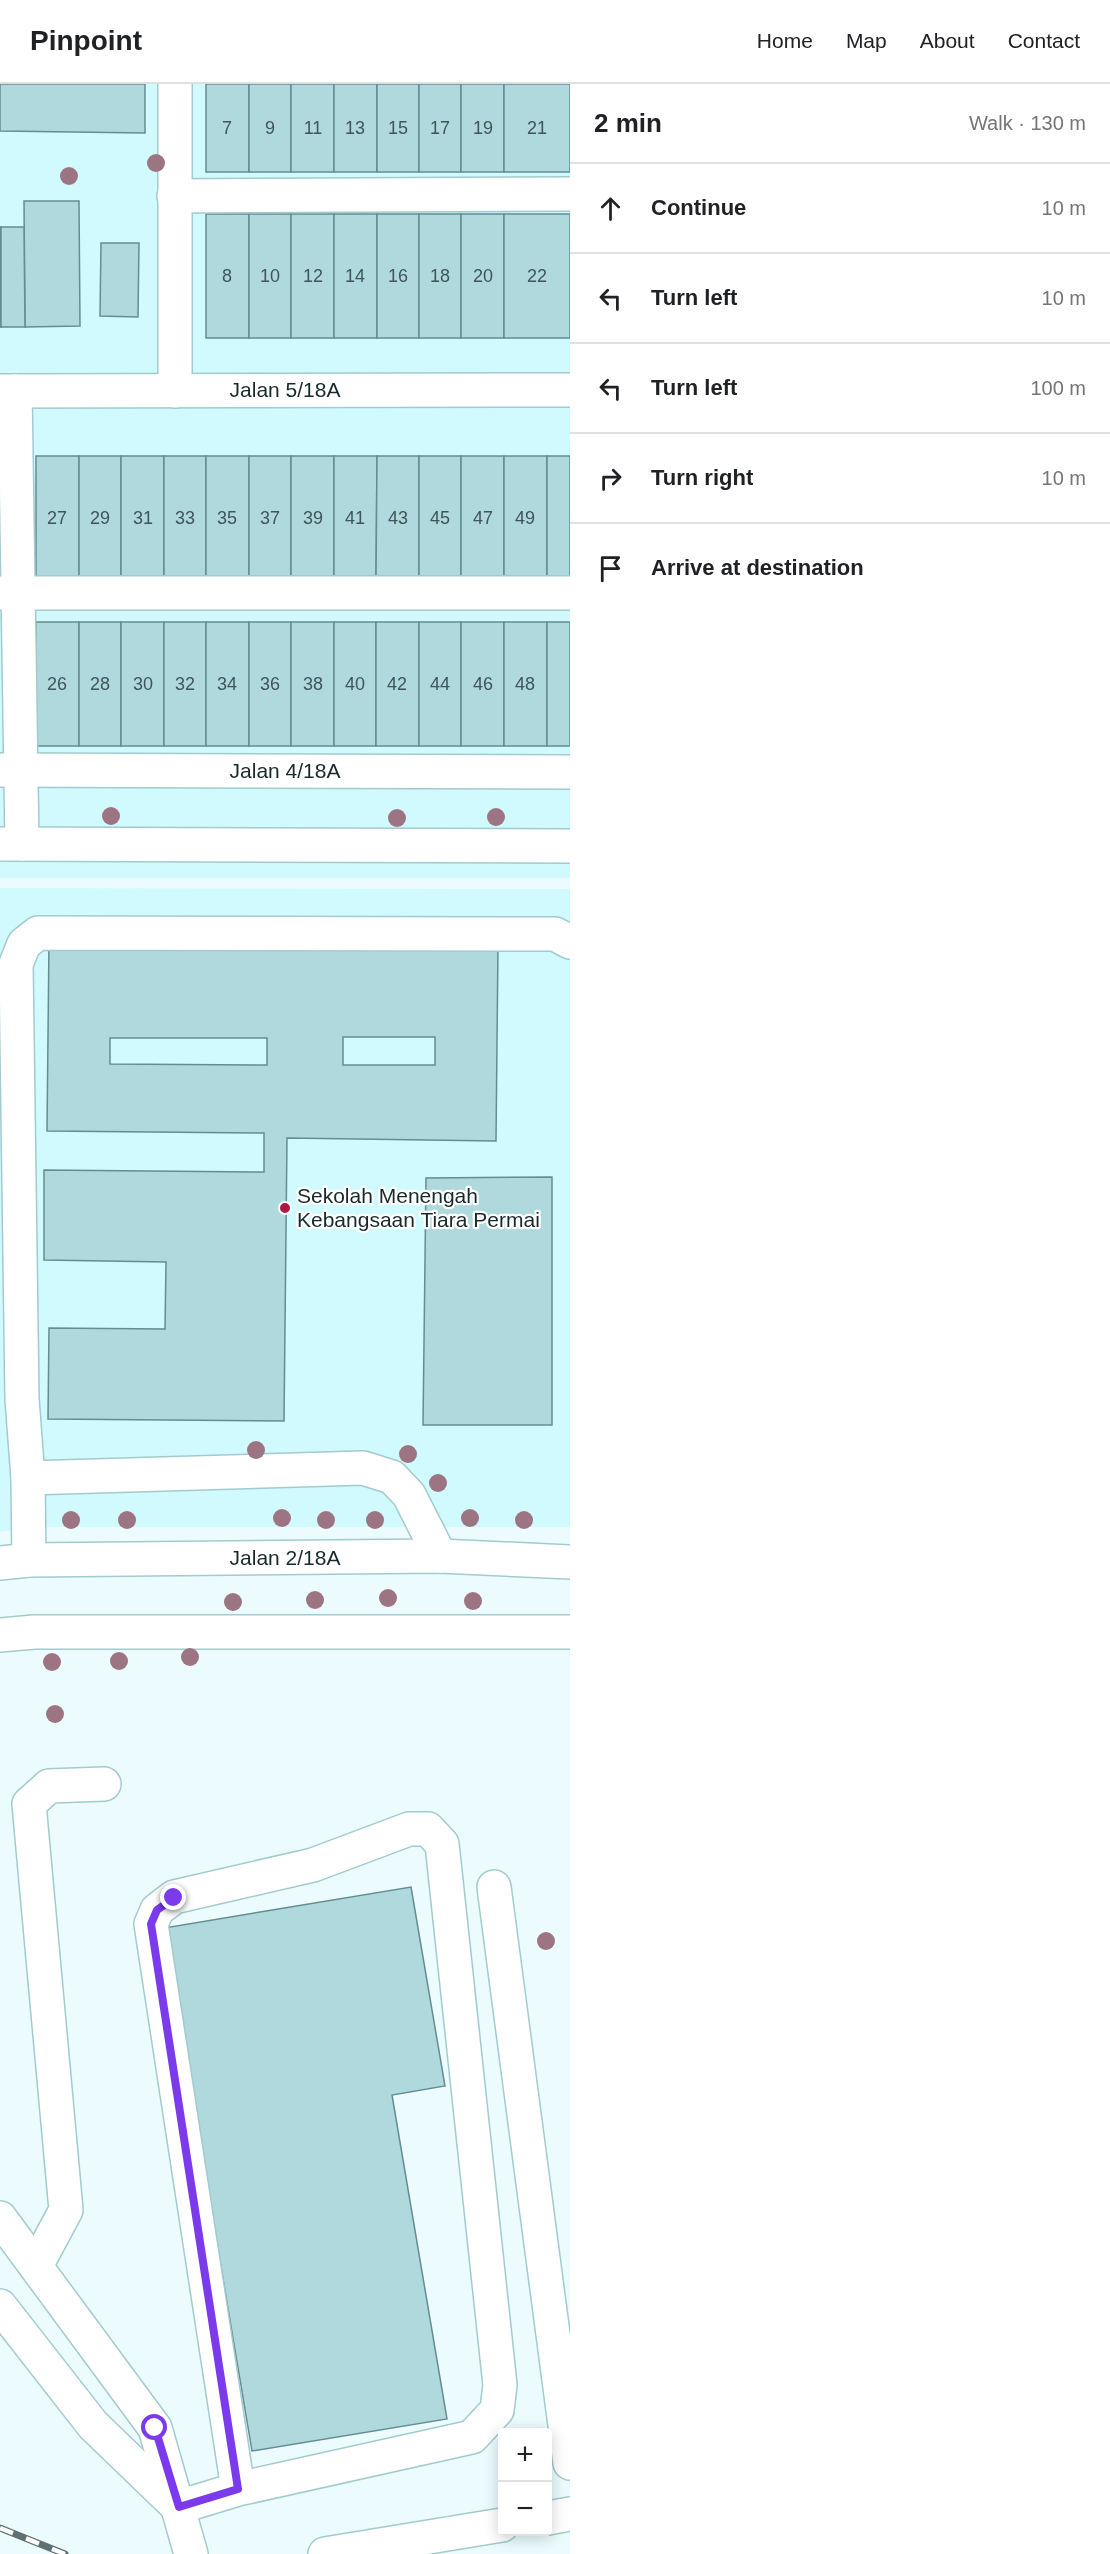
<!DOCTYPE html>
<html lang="en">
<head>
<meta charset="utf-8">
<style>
	body { margin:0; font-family:Helvetica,sans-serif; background:#f2f2f2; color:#202124 }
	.controls { position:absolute; right:18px; bottom:18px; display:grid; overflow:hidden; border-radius:6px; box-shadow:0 3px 15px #0003 }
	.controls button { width:54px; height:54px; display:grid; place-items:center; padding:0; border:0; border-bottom:2px solid #e0e0e0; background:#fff; color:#202124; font:30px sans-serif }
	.stop { position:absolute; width:18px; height:18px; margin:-14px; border:4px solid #7c3aed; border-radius:50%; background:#fff }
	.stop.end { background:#7c3aed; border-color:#fff; box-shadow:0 2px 6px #0008 }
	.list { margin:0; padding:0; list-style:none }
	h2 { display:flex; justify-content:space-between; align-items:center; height:78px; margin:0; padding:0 24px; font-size:26px }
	h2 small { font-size:20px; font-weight:400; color:#757577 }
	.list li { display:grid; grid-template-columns:39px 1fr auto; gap:18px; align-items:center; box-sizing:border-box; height:90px; padding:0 24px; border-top:2px solid #e0e0e0 }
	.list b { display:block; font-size:22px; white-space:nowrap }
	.list em { font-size:20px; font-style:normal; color:#757577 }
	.icon { flex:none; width:33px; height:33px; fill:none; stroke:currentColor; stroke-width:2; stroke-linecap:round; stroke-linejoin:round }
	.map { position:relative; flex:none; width:570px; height:2470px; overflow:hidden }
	header { display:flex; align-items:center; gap:36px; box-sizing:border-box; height:84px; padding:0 30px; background:#fff; border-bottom:2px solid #e0e0e0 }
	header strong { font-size:28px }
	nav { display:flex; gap:33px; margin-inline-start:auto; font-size:21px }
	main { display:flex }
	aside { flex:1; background:#fff }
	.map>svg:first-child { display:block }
	.built { fill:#d1fafe }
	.building { fill:#b0d9de; stroke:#658c90; stroke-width:1.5; fill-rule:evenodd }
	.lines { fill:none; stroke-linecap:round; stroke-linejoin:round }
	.minor-casing { stroke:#a2cbcf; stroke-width:36 }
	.minor { stroke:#fff; stroke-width:33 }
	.rail-casing { stroke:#607072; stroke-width:7 }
	.rail { stroke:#fff; stroke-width:4.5; stroke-dasharray:14; stroke-linecap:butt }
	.tree { fill:#9c7482 }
	.route { stroke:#7c3aed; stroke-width:8 }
	.poi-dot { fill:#ac1842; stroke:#fff; stroke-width:2 }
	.labels { text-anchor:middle; stroke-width:4.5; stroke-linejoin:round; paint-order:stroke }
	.number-label { font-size:18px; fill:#3f5558 }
	.street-label { font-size:21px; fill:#19292b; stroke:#fff }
	.poi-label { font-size:21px; fill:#19292b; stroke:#fff; text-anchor:start }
</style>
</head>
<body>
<header>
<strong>Pinpoint</strong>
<nav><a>Home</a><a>Map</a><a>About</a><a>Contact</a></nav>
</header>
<main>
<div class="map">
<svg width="570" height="2470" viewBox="0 0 570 2470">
	<rect width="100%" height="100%" fill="#ecfcfe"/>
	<g class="built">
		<rect x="0" y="0" width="570" height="794"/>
		<polygon points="0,804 570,805 570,1443 38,1443 0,1448"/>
	</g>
	<g class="building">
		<polygon points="0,0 145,0 145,49 0,47"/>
		<rect x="206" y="0" width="43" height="88"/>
		<rect x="249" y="0" width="42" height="88"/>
		<rect x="291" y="0" width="43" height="88"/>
		<rect x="334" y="0" width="43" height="88"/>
		<rect x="377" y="0" width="42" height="88"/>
		<rect x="419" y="0" width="42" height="88"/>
		<rect x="461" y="0" width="43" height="88"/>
		<rect x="504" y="0" width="66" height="88"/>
		<polygon points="24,117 79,117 80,242 25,243"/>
		<rect x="206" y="130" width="43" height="124"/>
		<rect x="249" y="130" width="42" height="124"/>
		<rect x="291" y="130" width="43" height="124"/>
		<rect x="334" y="130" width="43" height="124"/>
		<rect x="377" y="130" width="42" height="124"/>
		<rect x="419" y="130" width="42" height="124"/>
		<rect x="461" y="130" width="43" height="124"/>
		<rect x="504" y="130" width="66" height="124"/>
		<rect x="0" y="143" width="1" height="100"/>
		<polygon points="1,143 24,143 25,243 1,243"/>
		<polygon points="101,159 139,159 138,233 100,232"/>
		<rect x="36" y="372" width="43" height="124"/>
		<rect x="79" y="372" width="42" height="124"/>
		<rect x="121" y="372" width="43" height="124"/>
		<rect x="164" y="372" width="42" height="124"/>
		<rect x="206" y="372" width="43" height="124"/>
		<rect x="249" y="372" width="42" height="124"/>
		<rect x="291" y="372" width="43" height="124"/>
		<polygon points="334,372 377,372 376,496 334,496"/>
		<polygon points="377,372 419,372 419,496 376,496"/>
		<rect x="419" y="372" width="42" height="124"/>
		<rect x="461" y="372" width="43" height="124"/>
		<rect x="504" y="372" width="43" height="124"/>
		<rect x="547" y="372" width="23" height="124"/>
		<rect x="36" y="538" width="43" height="124"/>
		<rect x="79" y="538" width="42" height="124"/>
		<rect x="121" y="538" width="43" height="124"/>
		<rect x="164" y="538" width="42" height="124"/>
		<rect x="206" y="538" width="43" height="124"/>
		<rect x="249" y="538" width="42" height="124"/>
		<rect x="291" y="538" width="43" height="124"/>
		<rect x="334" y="538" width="42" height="124"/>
		<rect x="376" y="538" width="43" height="124"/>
		<rect x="419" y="538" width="42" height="124"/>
		<rect x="461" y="538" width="43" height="124"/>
		<rect x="504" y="538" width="43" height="124"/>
		<rect x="547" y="538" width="23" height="124"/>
		<path d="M49,857l449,5 -2,195 -209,-3 -3,283 -236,-2 1,-91 116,1 1,-67 -122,-2v-90l220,2v-39l-217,-2zM343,953h92v28h-92zM110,954h157v27l-157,-1z"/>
		<polygon points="552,1093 552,1341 423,1341 426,1094"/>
		<polygon points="411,1803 445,2002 392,2011 447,2335 252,2367 164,1844"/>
	</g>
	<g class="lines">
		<defs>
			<g id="minor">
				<polyline points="174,112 570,110"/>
				<polyline points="0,307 570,306"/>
				<polyline points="15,307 22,760"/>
				<polyline points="175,307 175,0"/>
				<polyline points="0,509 570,509"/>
				<polyline points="0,686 570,688"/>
				<polyline points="0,760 570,762"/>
				<polyline points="28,1394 363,1384 392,1393 409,1411 440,1472"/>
				<polyline points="29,1476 28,1394 22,1315 16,880 24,860 38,849 555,850 570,858"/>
				<polyline points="0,1479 29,1476 440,1472 570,1478"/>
				<polyline points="0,1551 34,1548 570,1548"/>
				<polyline points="494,1803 570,2379"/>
				<polyline points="0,2134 155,2344 191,2470"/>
				<polyline points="36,2182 66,2126 29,1720 49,1702 104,1700"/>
				<polyline points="0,2222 93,2341 177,2422"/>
				<polyline points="179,2423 238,2405 472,2353 497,2326 500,2301 442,1760 428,1745 409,1745 313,1781 174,1813 157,1826 151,1840 238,2405"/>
				<polyline points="548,2434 570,2430"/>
				<polyline points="325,2470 502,2441"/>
			</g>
		</defs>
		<use href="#minor" class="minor-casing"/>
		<use href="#minor" class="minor"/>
		<defs>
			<polyline id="rail" points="0,2444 65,2470"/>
		</defs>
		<use href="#rail" class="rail-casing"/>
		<use href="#rail" class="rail"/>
	</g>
	<g class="tree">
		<circle cx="156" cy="79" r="9"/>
		<circle cx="69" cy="92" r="9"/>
		<circle cx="111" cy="732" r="9"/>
		<circle cx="496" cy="733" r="9"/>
		<circle cx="397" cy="734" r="9"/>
		<circle cx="256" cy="1366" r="9"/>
		<circle cx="408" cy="1370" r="9"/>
		<circle cx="438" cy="1399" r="9"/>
		<circle cx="282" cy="1434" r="9"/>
		<circle cx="470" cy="1434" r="9"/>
		<circle cx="71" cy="1436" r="9"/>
		<circle cx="127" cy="1436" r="9"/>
		<circle cx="326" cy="1436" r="9"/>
		<circle cx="375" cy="1436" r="9"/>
		<circle cx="524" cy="1436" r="9"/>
		<circle cx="388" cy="1514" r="9"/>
		<circle cx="315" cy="1516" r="9"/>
		<circle cx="473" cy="1517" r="9"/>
		<circle cx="233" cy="1518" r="9"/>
		<circle cx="190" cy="1573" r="9"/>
		<circle cx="119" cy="1577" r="9"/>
		<circle cx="52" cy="1578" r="9"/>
		<circle cx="55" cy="1630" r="9"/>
		<circle cx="546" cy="1857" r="9"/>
	</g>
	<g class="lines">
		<polyline class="route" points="155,2344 179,2423 238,2405 151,1840 157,1826 174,1814"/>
	</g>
	<circle class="poi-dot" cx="285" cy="1124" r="6"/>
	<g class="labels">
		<g class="number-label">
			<text x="227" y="50">7</text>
			<text x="270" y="50">9</text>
			<text x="313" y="50">11</text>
			<text x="355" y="50">13</text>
			<text x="398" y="50">15</text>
			<text x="440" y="50">17</text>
			<text x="483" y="50">19</text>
			<text x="537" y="50">21</text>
			<text x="227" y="198">8</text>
			<text x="270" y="198">10</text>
			<text x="313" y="198">12</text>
			<text x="355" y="198">14</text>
			<text x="398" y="198">16</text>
			<text x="440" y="198">18</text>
			<text x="483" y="198">20</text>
			<text x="537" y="198">22</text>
			<text x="57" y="440">27</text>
			<text x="100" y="440">29</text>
			<text x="143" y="440">31</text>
			<text x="185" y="440">33</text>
			<text x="227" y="440">35</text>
			<text x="270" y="440">37</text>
			<text x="313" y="440">39</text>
			<text x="355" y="440">41</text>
			<text x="398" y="440">43</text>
			<text x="440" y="440">45</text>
			<text x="483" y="440">47</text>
			<text x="525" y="440">49</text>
			<text x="57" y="606">26</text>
			<text x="100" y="606">28</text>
			<text x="143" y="606">30</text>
			<text x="185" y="606">32</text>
			<text x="227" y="606">34</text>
			<text x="270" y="606">36</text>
			<text x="313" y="606">38</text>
			<text x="355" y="606">40</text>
			<text x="397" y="606">42</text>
			<text x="440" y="606">44</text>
			<text x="483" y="606">46</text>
			<text x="525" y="606">48</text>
		</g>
		<g class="street-label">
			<text x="285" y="313">Jalan 5/18A</text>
			<text x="285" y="694">Jalan 4/18A</text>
			<text x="285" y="1481">Jalan 2/18A</text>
		</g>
		<g class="poi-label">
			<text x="297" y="1119">Sekolah Menengah<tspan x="297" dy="24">Kebangsaan Tiara Permai</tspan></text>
		</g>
	</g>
</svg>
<div class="controls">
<button>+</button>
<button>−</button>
</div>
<div class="stop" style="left:155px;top:2344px"></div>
<div class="stop end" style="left:174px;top:1814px"></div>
</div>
<aside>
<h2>2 min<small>Walk · 130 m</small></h2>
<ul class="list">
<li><svg class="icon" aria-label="ahead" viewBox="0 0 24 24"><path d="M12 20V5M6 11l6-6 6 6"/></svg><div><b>Continue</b></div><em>10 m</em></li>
<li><svg class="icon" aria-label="left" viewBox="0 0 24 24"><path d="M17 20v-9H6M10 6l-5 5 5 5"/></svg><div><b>Turn left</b></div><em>10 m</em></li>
<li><svg class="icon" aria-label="left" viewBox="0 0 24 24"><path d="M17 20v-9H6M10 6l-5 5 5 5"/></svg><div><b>Turn left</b></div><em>100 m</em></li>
<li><svg class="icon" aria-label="right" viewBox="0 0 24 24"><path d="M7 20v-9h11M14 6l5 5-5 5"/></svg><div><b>Turn right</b></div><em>10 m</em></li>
<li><svg class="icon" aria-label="arrive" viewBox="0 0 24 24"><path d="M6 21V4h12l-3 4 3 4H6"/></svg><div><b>Arrive at destination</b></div></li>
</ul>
</aside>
</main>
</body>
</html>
